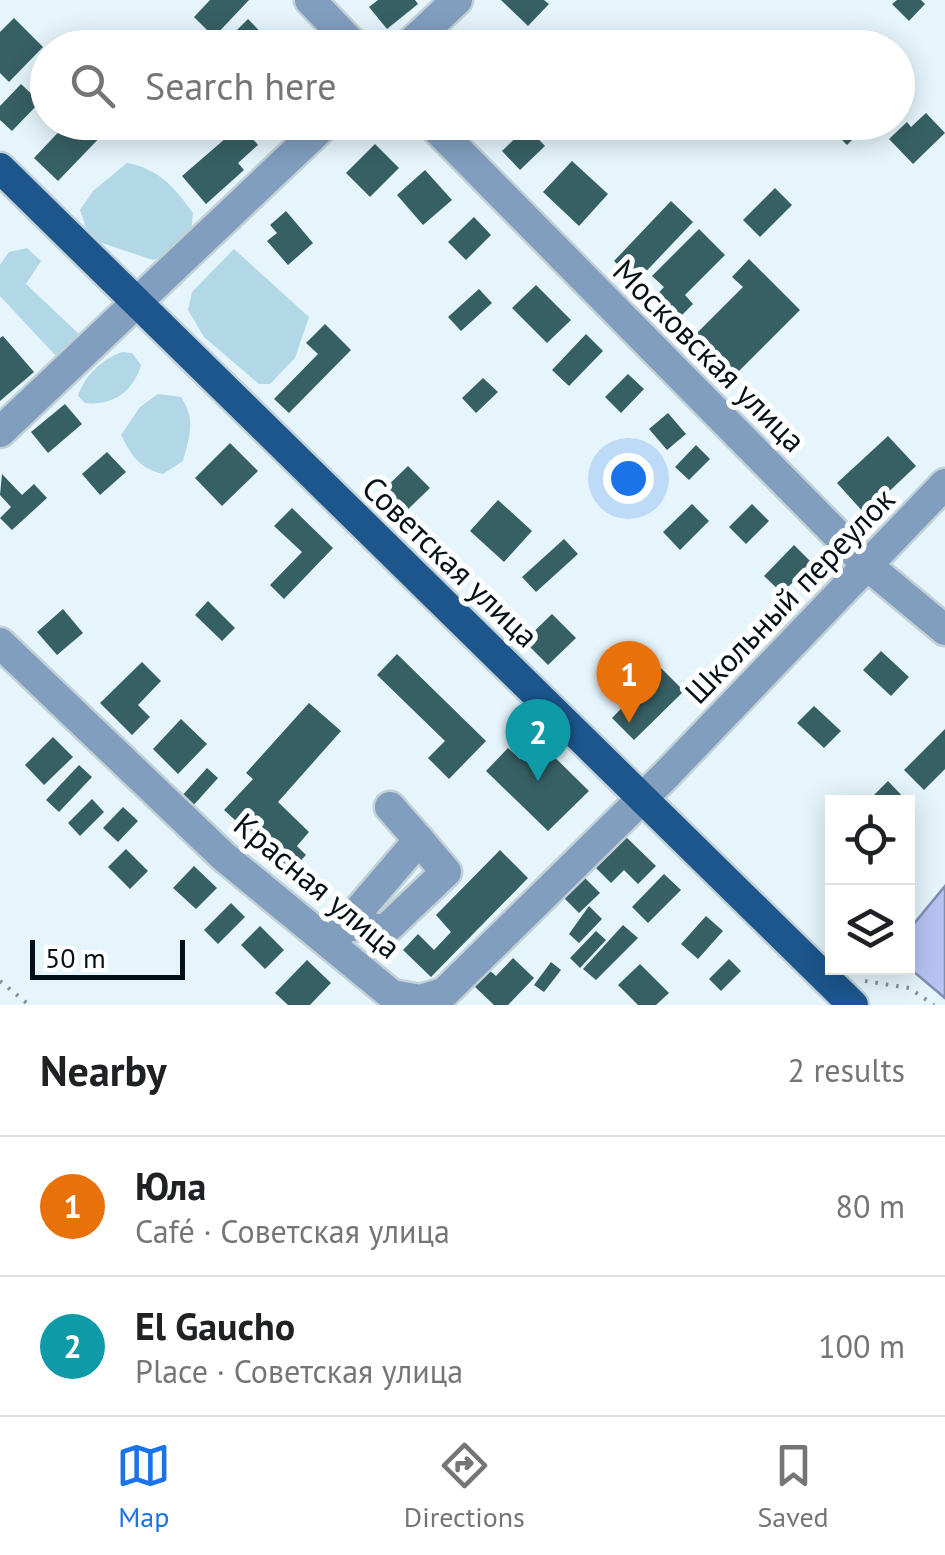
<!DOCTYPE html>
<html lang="en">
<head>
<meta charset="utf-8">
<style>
	body { margin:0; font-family:"PT Sans",sans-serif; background:#f6f6f6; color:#202124 }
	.controls { position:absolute; right:30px; bottom:30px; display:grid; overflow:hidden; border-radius:0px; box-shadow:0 5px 25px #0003 }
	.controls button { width:90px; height:90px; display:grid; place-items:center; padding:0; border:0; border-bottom:2px solid #e0e0e0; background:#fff; color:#202124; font:50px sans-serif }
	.scale { position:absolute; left:30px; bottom:25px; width:155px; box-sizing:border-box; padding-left:10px; border:5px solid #041116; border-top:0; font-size:28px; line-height:35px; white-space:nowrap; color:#041116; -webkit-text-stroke:8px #fff; paint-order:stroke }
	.you { position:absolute; left:628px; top:478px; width:35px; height:35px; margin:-25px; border:8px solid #fff; border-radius:50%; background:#1a73e8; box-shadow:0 0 0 15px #1a73e833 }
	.badge { display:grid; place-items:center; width:65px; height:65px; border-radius:50%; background:#1a73e8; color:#fff; font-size:32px; font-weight:700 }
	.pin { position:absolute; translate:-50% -82px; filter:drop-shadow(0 2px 5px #0008) }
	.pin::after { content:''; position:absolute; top:52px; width:35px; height:30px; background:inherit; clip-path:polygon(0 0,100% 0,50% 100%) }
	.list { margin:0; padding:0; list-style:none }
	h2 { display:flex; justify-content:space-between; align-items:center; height:130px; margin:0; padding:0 40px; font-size:42px }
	h2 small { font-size:32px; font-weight:400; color:#757577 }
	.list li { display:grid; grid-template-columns:65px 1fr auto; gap:30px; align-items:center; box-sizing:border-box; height:140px; padding:0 40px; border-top:2px solid #e0e0e0 }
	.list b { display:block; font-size:38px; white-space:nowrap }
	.list p { margin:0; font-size:32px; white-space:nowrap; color:#757577 }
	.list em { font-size:32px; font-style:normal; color:#757577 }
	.icon { flex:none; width:55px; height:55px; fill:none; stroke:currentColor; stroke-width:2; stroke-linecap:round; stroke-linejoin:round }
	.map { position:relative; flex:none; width:945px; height:1005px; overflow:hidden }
	.search { position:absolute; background:#fff; box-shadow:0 5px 25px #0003; left:30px; right:30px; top:30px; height:110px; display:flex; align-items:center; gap:25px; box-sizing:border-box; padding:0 35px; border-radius:55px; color:#757577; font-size:38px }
	.sheet { height:410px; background:#fff }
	nav { display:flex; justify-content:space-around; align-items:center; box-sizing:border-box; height:140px; border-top:2px solid #e0e0e0; background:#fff; font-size:28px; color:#757577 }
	nav a { display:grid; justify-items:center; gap:5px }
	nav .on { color:#1a73e8 }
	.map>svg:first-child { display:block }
	.green { fill:#b2d7e7 }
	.water { fill:#b7c3f2; stroke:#818eb0; stroke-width:2.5 }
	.building { fill:#376064 }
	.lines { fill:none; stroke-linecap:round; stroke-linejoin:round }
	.minor-casing { stroke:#c2d1d7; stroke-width:35 }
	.major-casing { stroke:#c2d1d7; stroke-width:35 }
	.path { stroke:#839197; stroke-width:4; stroke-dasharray:2.5 8; stroke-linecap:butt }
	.minor { stroke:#819ebe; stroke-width:30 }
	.major { stroke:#1c568d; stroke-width:30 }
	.labels { text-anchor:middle; stroke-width:10; stroke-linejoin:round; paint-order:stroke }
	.street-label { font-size:32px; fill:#041116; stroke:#fff }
</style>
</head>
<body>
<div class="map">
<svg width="945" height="1005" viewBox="0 0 945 1005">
	<rect width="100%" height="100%" fill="#e6f5fc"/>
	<g class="green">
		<path d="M127,163c32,6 47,24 66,50l-2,19 -17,20 -21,8 -54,-18 -11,-9 -8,-23 13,-19z"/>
		<polygon points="27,248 41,261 26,284 80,335 89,339 55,355 0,296 0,265 9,252"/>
		<polygon points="234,249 309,317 295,358 270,384 259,384 204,337 188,310 192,292"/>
		<path d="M122,352l10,1 9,12c-8,27 -29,41 -56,38l-7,-7c6,-20 24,-37 44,-44z"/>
		<path d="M158,394l23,3c15,23 9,38 2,64l-20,13c-24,-6 -31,-18 -42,-39l19,-28z"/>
	</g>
	<polygon class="water" points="945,886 945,998 908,967 908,931"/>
	<g class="building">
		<polygon points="210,0 249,0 214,37 194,17"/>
		<polygon points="378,0 415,0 418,4 387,29 369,7"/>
		<polygon points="501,0 544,0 549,4 528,26"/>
		<polygon points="897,0 921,0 925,4 909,21 892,4"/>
		<polygon points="14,18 43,47 9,82 0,73 0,32"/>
		<polygon points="248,19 270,42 264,48 219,48"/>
		<polygon points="21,84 40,102 12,131 0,120 0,106"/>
		<polygon points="926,113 945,133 913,164 889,139 907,122 911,127"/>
		<polygon points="68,122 102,122 108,129 58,181 34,158"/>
		<polygon points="824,122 853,122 862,130 847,145"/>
		<polygon points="241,125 258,145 238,163 244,170 206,204 182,176"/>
		<polygon points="527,127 545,146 520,170 502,151"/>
		<polygon points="375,144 399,168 370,197 346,173"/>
		<polygon points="572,161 608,194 579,226 543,192"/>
		<polygon points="425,170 452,200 423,225 397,195"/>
		<polygon points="775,188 792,205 760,237 743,220"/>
		<polygon points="671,201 693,222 636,282 614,261"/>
		<polygon points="286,211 313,243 288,265 267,241 277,233 270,225"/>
		<polygon points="474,217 491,235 466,260 448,242"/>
		<polygon points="699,229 725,255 685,295 693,304 674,323 652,300 664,287 652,276"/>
		<polygon points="749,259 800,310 730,380 690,340 743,287 732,277"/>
		<polygon points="536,285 571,320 547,343 512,308"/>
		<polygon points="479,289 492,303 461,331 448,317"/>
		<polygon points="325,324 351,350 289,413 274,399 318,354 306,343"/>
		<polygon points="586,334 603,351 569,386 552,370"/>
		<polygon points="3,336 34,372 0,401 0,338"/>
		<polygon points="628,374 644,389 621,413 605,397"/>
		<polygon points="483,378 498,392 476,413 462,398"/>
		<polygon points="65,404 82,424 48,453 31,432"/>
		<polygon points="668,413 686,434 667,450 649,429"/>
		<polygon points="888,436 916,466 865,514 837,483"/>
		<polygon points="230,443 258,471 222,506 195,478"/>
		<polygon points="696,445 710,459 689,480 675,467"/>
		<polygon points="107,452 126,472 100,495 82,474"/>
		<polygon points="408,466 430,488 400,517 378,495"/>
		<polygon points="2,474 22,495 34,484 47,498 12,530 0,518 11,507 0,495"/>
		<polygon points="498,500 532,531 504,562 470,531"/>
		<polygon points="692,504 709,521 680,550 663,532"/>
		<polygon points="752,504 769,521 746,544 729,527"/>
		<polygon points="292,508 333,548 284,599 270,585 302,552 274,526"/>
		<polygon points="564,539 578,554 536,592 522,577"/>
		<polygon points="794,545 812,563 782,593 764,576"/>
		<polygon points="208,601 235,628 222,641 195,615"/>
		<polygon points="63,609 83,633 57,655 37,632"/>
		<polygon points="552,614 576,638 548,665 524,641"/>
		<polygon points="881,651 909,677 891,696 863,670"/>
		<polygon points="397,654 486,741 449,779 428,758 445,741 377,675"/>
		<polygon points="142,662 161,681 138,705 150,717 132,735 100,703"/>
		<polygon points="661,668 684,691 634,740 612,718"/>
		<polygon points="309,703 341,731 278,802 309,832 297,846 306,855 291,871 224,810 253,779 246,773"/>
		<polygon points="814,706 841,731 824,748 797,723"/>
		<polygon points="181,719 207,744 178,774 153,749"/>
		<polygon points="945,729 945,769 924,790 904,770"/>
		<polygon points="53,737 73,757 44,785 25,765"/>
		<polygon points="538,741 589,791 548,831 486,771 508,748 520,759"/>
		<polygon points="79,765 92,777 59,812 46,800"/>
		<polygon points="207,768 218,778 191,808 180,798"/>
		<polygon points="888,781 908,802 875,802 871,798"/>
		<polygon points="92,799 104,812 80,836 68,823"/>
		<polygon points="123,807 138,821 118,842 103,828"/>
		<polygon points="625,836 656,866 638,884 624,870 611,883 595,867"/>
		<polygon points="126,849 148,871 130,889 108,867"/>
		<polygon points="500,850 528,878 431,977 403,950 418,934 434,950 451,932 436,915"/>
		<polygon points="194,866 217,888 196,909 173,888"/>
		<polygon points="664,874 681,890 648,923 632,907"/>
		<polygon points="585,878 600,893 579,913 564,898"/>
		<polygon points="231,903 245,917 218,944 204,930"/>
		<polygon points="589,906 602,919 579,943 569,934"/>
		<polygon points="706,916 723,931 698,959 681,944"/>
		<polygon points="623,925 638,938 596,980 583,969"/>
		<polygon points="260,926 284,950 265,969 241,945"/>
		<polygon points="596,931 606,940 580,968 570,958"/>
		<polygon points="513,958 534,978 508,1005 494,1005 473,985 488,969 496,976"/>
		<polygon points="729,959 741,971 721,991 709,979"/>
		<polygon points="307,960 331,983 310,1005 288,1005 275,993"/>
		<polygon points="551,962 561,970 544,992 534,985"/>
		<polygon points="640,964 669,993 656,1005 638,1005 618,985"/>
	</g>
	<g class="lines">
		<defs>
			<g id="minor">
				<polyline points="310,0 356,48"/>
				<polyline points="406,48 457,0"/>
				<polyline points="430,122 868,566 945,630"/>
				<polyline points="0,432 327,122"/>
				<polyline points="0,643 223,856 392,995 420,1000 444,993 665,776 945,484"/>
				<polyline points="344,927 362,925 384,931 446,872 419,840"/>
				<polyline points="330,944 419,840 390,807"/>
			</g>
			<polyline id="major" points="0,168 853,1005"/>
		</defs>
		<use href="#minor" class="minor-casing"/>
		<use href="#major" class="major-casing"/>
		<g class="path">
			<polyline points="0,981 29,1005"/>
			<polyline points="865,981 909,988 934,1005"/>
		</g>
		<use href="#minor" class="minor"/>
		<use href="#major" class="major"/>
	</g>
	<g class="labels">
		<g class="street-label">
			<text transform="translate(709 356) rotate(45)" y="11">Московская улица</text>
			<text transform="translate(450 562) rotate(44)" y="11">Советская улица</text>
			<text transform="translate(790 596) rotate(-46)" y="11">Школьный переулок</text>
			<text transform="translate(317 886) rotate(40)" y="11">Красная улица</text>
		</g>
	</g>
</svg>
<div class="controls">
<button><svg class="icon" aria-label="locate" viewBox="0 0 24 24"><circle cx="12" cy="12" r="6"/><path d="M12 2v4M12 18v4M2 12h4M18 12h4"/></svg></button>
<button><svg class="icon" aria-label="layers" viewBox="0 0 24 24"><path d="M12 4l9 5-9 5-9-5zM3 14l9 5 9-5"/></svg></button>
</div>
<div class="scale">50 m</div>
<div class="you"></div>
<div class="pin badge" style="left:629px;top:723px;background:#e8710a">1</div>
<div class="pin badge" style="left:538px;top:781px;background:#0f9aa8">2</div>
<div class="search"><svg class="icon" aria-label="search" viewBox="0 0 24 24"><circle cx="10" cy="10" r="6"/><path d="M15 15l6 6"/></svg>Search here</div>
</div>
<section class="sheet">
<h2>Nearby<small>2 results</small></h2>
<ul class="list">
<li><span class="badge" style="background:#e8710a">1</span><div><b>Юла</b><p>Café · Советская улица</p></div><em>80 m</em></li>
<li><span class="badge" style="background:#0f9aa8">2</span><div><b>El Gaucho</b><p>Place · Советская улица</p></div><em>100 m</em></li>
</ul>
</section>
<nav>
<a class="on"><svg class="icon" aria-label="map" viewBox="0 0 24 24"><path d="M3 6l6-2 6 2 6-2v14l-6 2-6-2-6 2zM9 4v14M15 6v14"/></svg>Map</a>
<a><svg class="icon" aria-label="directions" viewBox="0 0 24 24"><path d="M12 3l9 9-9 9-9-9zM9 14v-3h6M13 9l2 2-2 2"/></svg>Directions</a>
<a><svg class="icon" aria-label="saved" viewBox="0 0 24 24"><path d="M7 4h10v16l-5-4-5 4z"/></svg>Saved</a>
</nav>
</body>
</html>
